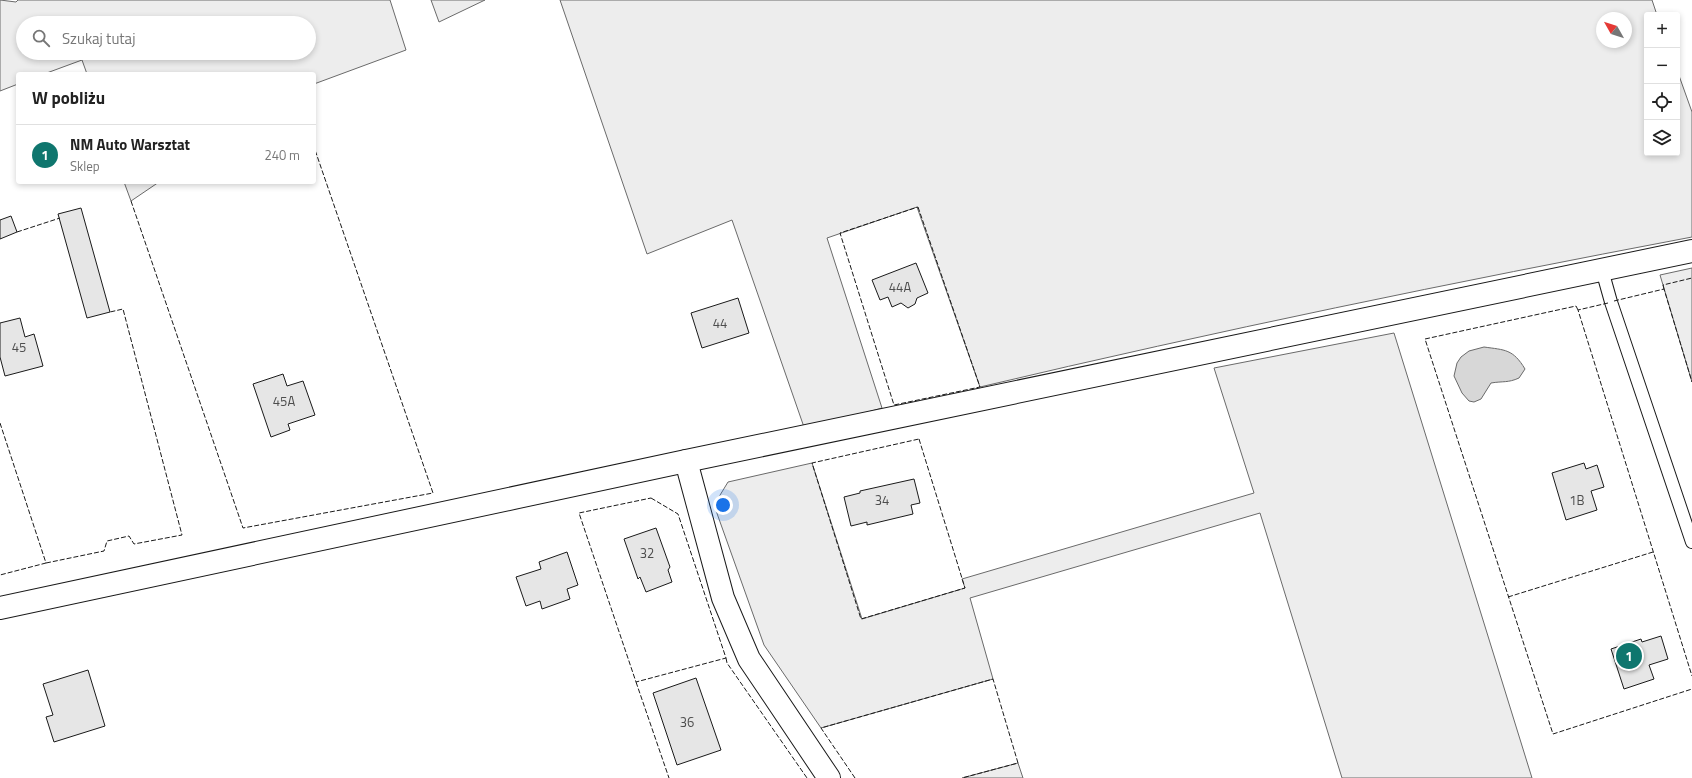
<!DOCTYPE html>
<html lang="pl">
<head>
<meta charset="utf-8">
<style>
	body { margin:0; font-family:"Titillium Web",sans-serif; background:#f2f2f2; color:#222 }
	.controls { position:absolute; right:12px; top:12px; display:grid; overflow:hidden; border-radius:4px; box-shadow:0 2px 6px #0003 }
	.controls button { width:36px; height:36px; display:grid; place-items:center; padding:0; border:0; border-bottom:1px solid #e0e0e0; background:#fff; color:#222; font:20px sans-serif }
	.compass { position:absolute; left:1596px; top:12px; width:36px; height:36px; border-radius:50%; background:#fff; box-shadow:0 2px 6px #0003; rotate:309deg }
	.you { position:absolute; left:723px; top:505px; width:14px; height:14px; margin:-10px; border:3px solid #fff; border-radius:50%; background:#1a73e8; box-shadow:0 0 0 6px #1a73e833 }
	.badge { display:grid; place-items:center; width:26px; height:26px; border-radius:50%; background:#0f766e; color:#fff; font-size:13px; font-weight:700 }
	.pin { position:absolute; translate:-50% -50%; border:2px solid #fff; box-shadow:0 1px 4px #0006 }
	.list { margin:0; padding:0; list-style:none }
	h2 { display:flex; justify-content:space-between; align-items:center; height:52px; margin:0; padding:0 16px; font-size:17px }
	h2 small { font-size:13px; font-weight:400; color:#767676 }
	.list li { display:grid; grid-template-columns:26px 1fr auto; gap:12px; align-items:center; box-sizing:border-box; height:60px; padding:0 16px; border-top:1px solid #e0e0e0 }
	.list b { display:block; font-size:15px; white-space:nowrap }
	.list p { margin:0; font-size:13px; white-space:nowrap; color:#767676 }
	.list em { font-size:13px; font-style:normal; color:#767676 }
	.icon { flex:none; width:22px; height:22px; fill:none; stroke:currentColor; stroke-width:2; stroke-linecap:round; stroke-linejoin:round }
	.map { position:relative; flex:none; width:1692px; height:778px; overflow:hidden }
	.search { position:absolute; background:#fff; box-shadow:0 2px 6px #0003; left:16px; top:16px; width:300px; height:44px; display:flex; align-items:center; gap:10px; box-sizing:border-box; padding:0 14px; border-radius:22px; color:#767676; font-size:15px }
	.panel { position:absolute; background:#fff; box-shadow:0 2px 6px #0003; left:16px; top:72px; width:300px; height:112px; border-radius:4px }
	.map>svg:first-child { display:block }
	.green { fill:#ededed; stroke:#6a6a6a; fill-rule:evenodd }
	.water { fill:#d7d7d7; stroke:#6a6a6a }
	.building { fill:#e6e6e6; stroke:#1a1a1a }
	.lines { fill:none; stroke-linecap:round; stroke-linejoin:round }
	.service-casing { stroke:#1a1a1a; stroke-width:14 }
	.minor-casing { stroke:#1a1a1a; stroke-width:24 }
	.service { stroke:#fff; stroke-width:12 }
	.minor { stroke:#fff; stroke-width:22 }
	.fence { stroke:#1a1a1a; stroke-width:1; stroke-dasharray:5 2; stroke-linecap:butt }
	.labels { text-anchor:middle; stroke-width:3; stroke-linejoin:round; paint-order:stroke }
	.number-label { font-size:13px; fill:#4d4d4d }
</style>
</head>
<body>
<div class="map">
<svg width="1692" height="778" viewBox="0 0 1692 778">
	<rect width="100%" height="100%" fill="#fff"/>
	<g class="green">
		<path d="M0,0l16,2 2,-2h372l16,50 -92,34v-10h-227l-5,-14 -38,14h-26v10l-18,7zM23,23h286v30h-286z"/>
		<polygon points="431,0 485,0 439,22"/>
		<path d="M560,0h1092l5,15h-10v138h30v-83l15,42v125c-238,45 -476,94 -712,150l-63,-180 -90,31 55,170 -77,22 -73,-210 -85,34zM1602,18h24v24h-24z"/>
		<polygon points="124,182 159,182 131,201"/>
		<polygon points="1692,268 1692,382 1660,275"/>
		<polygon points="1394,333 1532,778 1342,778 1260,513 970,598 993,679 821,728 764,645 714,505 728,482 812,463 862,619 965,588 962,579 1254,493 1214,368"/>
		<polygon points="1018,763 1023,778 962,778"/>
	</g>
	<path class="water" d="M1484,347c21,3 29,2 41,22l-6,9c-11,5 -16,3 -28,5l-10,16 -7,3 -5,-1 -7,-8 -8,-17 3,-13 4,-6 8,-6z"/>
	<g class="building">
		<polygon points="81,208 110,312 87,318 58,214"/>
		<polygon points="11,216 17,232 0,239 0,220"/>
		<polygon points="916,263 928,293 917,298 915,304 908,308 901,303 892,307 888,297 880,300 872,280"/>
		<polygon points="738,298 749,333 702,348 691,313"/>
		<polygon points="20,318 25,337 34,334 43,366 5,376 0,357 0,323"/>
		<polygon points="283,374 287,386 303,381 315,415 288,424 290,430 271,437 253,384"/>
		<polygon points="1584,463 1586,469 1597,465 1604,487 1591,491 1597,510 1566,520 1552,473"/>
		<polygon points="914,479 920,503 911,505 913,514 867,525 867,522 851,526 844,497 860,493 860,491"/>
		<polygon points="656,528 670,567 668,570 672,582 646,592 640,577 638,579 624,539"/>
		<polygon points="567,552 578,585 567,589 570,599 542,609 540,601 526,606 516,577 541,569 539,562"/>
		<polygon points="1661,636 1668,659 1649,665 1654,679 1624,689 1611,649 1641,639 1642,642"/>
		<polygon points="88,670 105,726 54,742 46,717 53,715 43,684"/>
		<polygon points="696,678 721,750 677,765 653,693"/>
	</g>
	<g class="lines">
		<defs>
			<polyline id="service" points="1602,270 1611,302 1692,542"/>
			<g id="minor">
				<polyline points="686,461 723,598 749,659 829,778"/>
				<polyline points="0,608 686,461 1692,251"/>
			</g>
		</defs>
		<use href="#service" class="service-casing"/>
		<use href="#minor" class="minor-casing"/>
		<use href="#service" class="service"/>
		<use href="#minor" class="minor"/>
		<g class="fence">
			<polyline points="131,201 243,528 433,493 314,147"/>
			<polygon points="918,207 980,387 894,405 840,233"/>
			<polyline points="17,232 60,218"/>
			<polyline points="1664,289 1663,285 1692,278"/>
			<polyline points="1614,301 1664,289 1692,382"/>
			<polyline points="1608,303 1578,310 1692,676"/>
			<polyline points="1578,310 1576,306 1425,339 1553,734 1692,689"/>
			<polyline points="0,423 46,563 0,575"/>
			<polygon points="919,439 965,588 861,619 812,463"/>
			<polygon points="651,498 678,514 726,658 636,682 579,513"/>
			<polyline points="46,563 104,551 107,541 129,536 134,544 182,535 123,309 110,312"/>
			<polyline points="1508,597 1653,552"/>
			<polyline points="726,658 727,663 807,778"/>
			<polyline points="636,682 669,778"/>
			<polyline points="855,778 821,728 993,679 1018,763 962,778"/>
		</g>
	</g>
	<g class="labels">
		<g class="number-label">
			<text x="900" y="292">44A</text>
			<text x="720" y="328">44</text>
			<text x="19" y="352">45</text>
			<text x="284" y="406">45A</text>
			<text x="882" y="505">34</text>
			<text x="1577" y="505">1B</text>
			<text x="647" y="558">32</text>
			<text x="687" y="727">36</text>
		</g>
	</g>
</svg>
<div class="controls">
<button>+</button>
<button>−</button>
<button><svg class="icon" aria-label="locate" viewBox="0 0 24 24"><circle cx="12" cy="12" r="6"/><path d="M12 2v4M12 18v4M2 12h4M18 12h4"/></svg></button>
<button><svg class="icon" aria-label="layers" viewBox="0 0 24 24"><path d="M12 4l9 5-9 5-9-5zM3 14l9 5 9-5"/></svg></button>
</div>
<svg class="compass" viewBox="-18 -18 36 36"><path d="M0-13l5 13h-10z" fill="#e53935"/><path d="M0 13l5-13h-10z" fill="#767676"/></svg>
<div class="you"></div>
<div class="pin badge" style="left:1629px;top:656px">1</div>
<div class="search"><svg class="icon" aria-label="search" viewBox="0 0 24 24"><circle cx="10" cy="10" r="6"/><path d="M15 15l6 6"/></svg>Szukaj tutaj</div>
<section class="panel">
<h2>W pobliżu<small></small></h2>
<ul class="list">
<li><span class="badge">1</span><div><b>NM Auto Warsztat</b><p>Sklep</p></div><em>240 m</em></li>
</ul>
</section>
</div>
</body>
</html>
